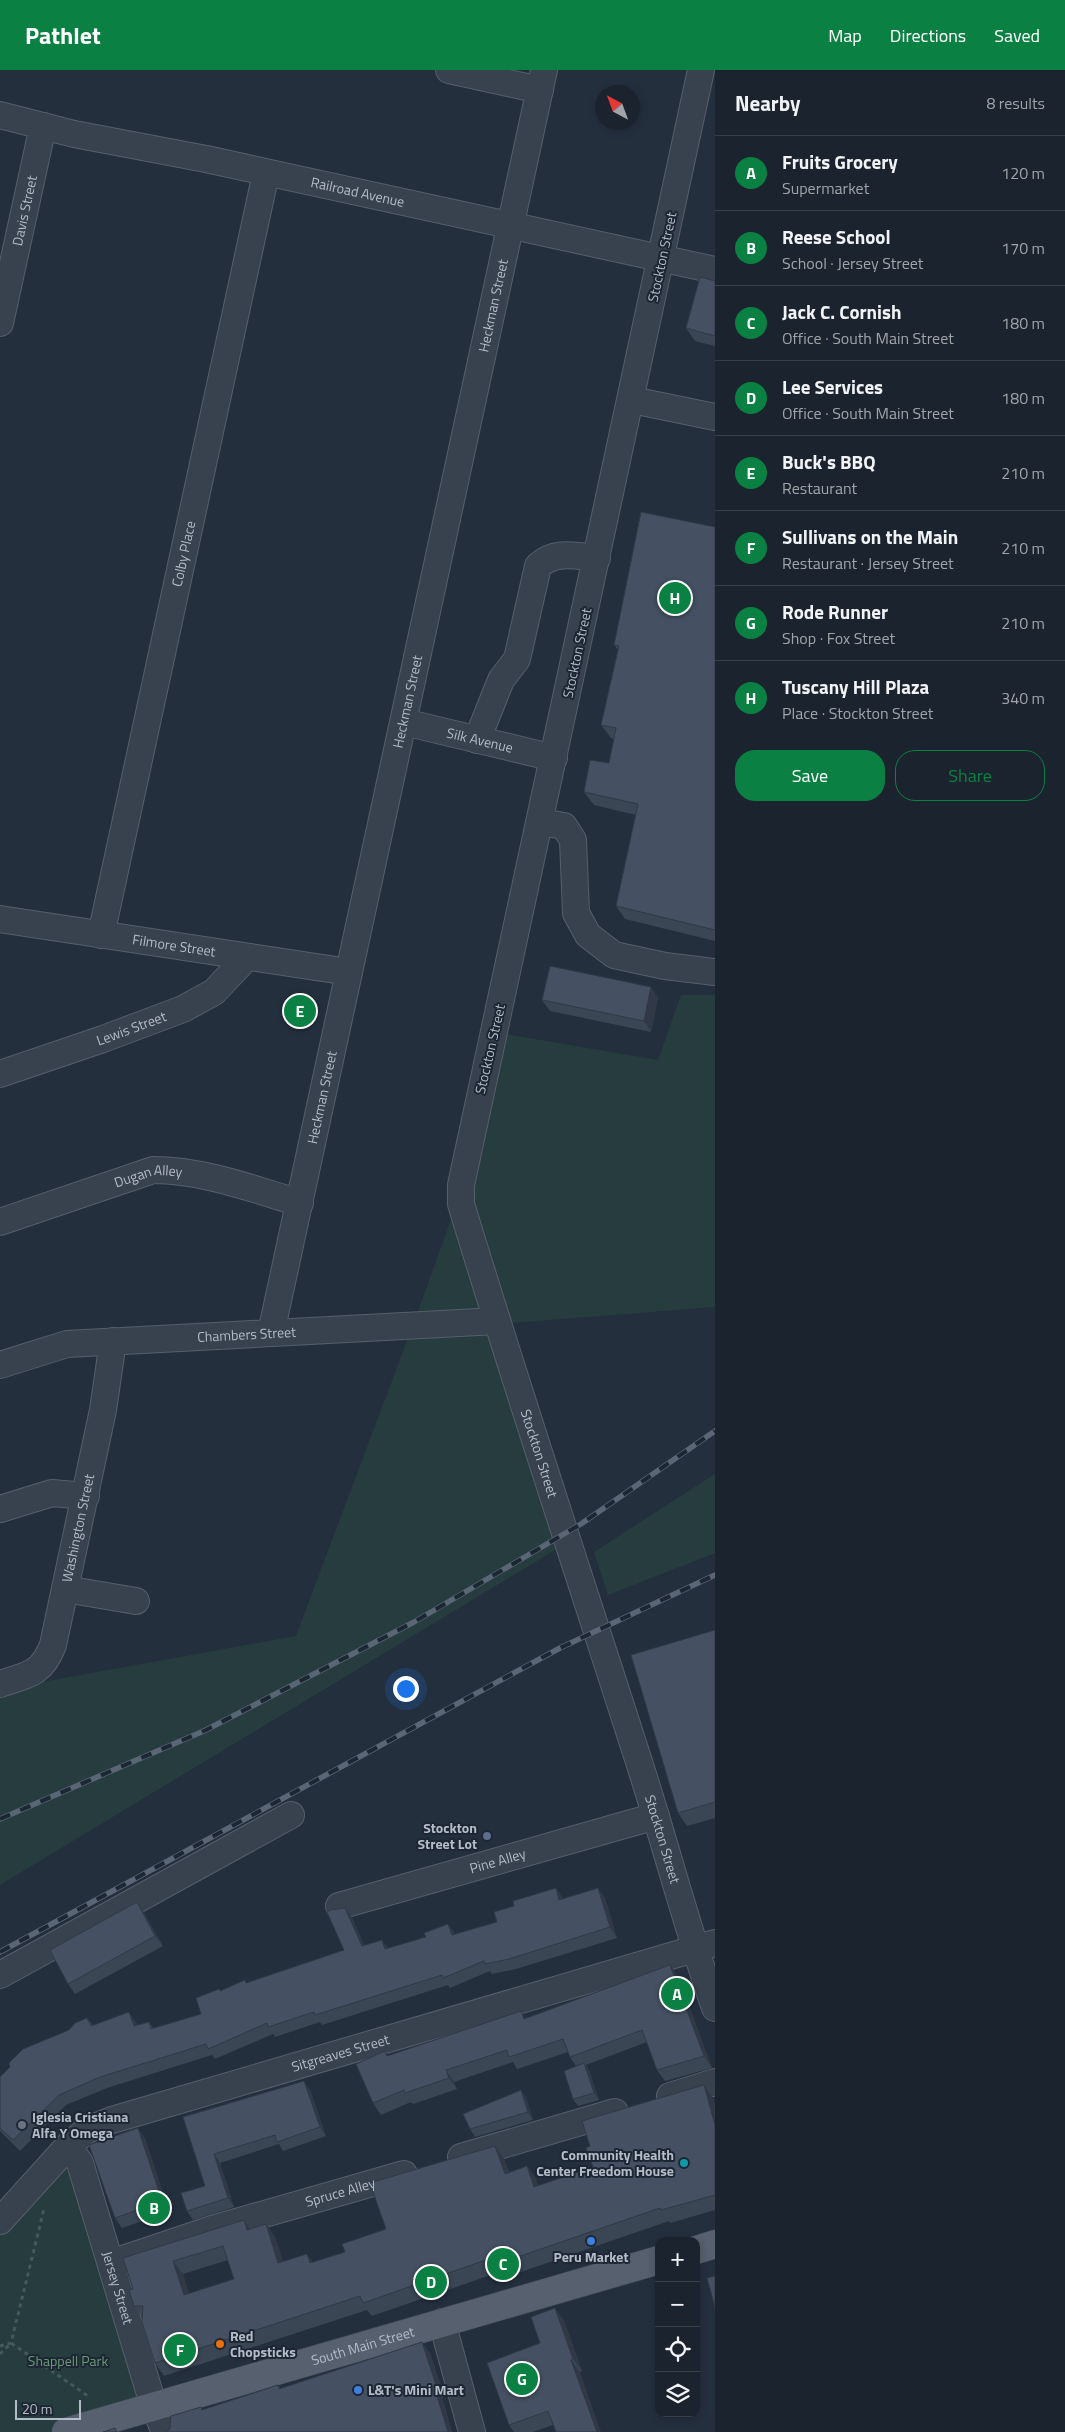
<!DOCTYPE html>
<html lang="en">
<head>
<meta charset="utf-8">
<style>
	body { margin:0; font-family:"Titillium Web",sans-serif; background:#242b36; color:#f1f3f6 }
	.controls { position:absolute; right:15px; bottom:15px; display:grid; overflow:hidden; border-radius:10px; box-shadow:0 2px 8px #0003 }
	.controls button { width:45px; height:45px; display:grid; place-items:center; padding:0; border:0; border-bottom:1px solid #39404a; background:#1b232e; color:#f1f3f6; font:25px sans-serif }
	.compass { position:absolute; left:595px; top:15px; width:45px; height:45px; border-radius:50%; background:#1b232e; box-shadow:0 2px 8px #0003; rotate:319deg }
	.scale { position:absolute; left:15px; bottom:12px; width:66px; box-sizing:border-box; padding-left:5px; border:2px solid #b4bcc9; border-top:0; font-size:14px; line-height:18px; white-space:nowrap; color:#b4bcc9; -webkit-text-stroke:4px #1d2633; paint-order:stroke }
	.you { position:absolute; left:405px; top:1618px; width:18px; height:18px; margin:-12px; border:4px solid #fff; border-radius:50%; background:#1a73e8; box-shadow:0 0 0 8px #1a73e833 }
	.badge { display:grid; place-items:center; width:32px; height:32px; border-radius:50%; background:#0b8043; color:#fff; font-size:16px; font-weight:700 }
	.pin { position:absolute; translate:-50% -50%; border:2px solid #fff; box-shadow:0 1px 5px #0006 }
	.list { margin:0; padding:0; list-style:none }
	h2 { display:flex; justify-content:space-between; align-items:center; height:65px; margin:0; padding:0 20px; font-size:21px }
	h2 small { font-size:16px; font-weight:400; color:#a0a4aa }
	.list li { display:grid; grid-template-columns:32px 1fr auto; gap:15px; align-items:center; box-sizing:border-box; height:75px; padding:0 20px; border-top:1px solid #39404a }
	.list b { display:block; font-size:19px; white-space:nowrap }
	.list p { margin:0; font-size:16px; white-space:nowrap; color:#a0a4aa }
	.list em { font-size:16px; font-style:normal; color:#a0a4aa }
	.actions { display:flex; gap:10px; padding:15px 20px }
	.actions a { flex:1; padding:11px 0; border:1px solid #0b8043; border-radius:20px; text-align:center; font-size:18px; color:#0b8043 }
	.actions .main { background:#0b8043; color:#fff }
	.icon { flex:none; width:28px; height:28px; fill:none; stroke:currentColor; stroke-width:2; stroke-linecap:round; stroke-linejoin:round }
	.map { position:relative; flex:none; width:715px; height:2362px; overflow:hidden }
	header { display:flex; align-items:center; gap:30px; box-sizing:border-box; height:70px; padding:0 25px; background:#0b8043; color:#fff }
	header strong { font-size:24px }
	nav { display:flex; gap:28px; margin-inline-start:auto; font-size:18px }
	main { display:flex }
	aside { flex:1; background:#1b232e }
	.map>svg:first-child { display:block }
	.green { fill:#263c3f }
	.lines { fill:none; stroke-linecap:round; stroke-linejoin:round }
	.minor-casing { stroke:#565f6c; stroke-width:28 }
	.major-casing { stroke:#414a57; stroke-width:29 }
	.path { stroke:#44595c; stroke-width:3; stroke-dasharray:4 4; stroke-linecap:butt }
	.minor { stroke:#38414e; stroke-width:26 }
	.major { stroke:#56606e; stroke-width:28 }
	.rail-casing { stroke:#5a6575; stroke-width:5.5 }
	.rail { stroke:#1d2633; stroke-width:4; stroke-dasharray:11; stroke-linecap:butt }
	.wall { fill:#3b4654; fill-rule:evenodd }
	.shaded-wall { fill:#303945 }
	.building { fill:#455162; stroke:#303945; fill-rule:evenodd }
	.service-dot { fill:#5c6f8a; stroke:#1d2633; stroke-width:2 }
	.worship-dot { fill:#6b7280; stroke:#1d2633; stroke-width:2 }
	.culture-dot { fill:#0f9aa8; stroke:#1d2633; stroke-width:2 }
	.shop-dot { fill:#3f7fe0; stroke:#1d2633; stroke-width:2 }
	.food-dot { fill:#e8710a; stroke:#1d2633; stroke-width:2 }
	.labels { text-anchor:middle; stroke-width:4; stroke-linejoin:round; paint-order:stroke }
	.street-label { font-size:14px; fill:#b4bcc9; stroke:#1d2633 }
	.poi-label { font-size:14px; font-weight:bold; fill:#b4bcc9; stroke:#1d2633; text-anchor:start }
	.park-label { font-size:14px; fill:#6b9a76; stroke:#1d2633 }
</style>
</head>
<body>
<header>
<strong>Pathlet</strong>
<nav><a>Map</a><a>Directions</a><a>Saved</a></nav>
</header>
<main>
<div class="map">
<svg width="715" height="2362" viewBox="0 0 715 2362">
	<rect width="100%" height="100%" fill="#242f3e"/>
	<g class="green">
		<polygon points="681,925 715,925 715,1237 499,1254 570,1471 0,1815 0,1622 14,1617 296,1566 413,1255 457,1133 505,964 658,990"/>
		<polygon points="715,1404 715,1483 608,1525 594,1482"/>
		<polygon points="68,2076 154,2337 71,2362 0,2362 0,2153"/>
	</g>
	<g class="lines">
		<defs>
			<g id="minor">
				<polyline points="449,0 540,20"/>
				<path id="s1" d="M701,0l-240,1115v19c57,188 119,374 179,561 26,81 47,163 75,243"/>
				<path id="s2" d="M0,45l74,19 132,25 509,111"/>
				<path id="s3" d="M0,253l43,-197"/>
				<polyline points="632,330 715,347"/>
				<path id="s4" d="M404,652l150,36"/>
				<path d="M477,670l24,-60 16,-21 21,-93c17,-16 38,-10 59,-8"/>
				<polyline points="540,752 564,756 573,770 576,843 588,865 614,885 665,896 715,902"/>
				<path id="s5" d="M0,849l349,53"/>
				<path id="s6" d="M101,865l165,-762"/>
				<path id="s7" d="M0,1004l103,-35 80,-30 31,-17 33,-35"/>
				<path id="s8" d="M0,1152l153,-52c50,0 100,19 147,33"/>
				<path id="s9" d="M271,1263l273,-1263"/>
				<path id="s10" d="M0,1295l67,-21 430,-23"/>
				<polyline points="0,1439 52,1423 86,1426"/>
				<polyline points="65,1519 136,1531"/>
				<path id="s11" d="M0,1614c28,-9 42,-10 53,-39l50,-235 10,-69"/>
				<path id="s12" d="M339,1836l317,-90"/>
				<polyline points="0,1905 291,1745"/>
				<polyline points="670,2026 715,2012"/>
				<path id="s13" d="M68,2076l12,17 74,244 11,25"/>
				<polyline points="461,2087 615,2042"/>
				<path id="s14" d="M0,2151l68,-75 19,-16 25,-10 603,-177"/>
				<path id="s15" d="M111,2193l101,-34 192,-55"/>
				<polyline points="442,2252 472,2362"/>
			</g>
			<g id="major">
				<polyline points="696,2180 715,2174"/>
				<path id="s16" d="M66,2362l593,-172"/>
			</g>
		</defs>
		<use href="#minor" class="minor-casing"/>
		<use href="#major" class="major-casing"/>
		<g class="path">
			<polyline points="0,2276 11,2273 44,2139"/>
			<polyline points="0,2284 11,2273 88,2326"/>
		</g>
		<use href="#minor" class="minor"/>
		<use href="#major" class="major"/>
		<defs>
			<g id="rail">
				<polyline points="0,1749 206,1660 414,1552 581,1454 715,1361"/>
				<polyline points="0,1882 560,1578 715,1505"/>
			</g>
		</defs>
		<use href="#rail" class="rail-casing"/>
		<use href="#rail" class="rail"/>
	</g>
	<g class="wall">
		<polygon points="715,211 715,276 695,271 686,258"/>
		<polygon points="715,457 715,871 625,849 616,836 636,745 594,735 584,722 609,693 614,669 611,668 601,655 618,580 614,575"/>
		<polygon points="658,927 651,962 550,941 542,930"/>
		<polygon points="715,1560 715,1748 687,1756 678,1743"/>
		<polygon points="605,1828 617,1868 516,1899 492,1904 490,1901 450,1918 448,1915 322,1955 320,1952 275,1967 273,1964 215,1989 212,1985 107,2018 66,2035 20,2081 0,2061 0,2007 69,1960 87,1948 93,1955 136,1952 137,1956 149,1952 153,1958 201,1944 219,1919 221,1921 247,1913 344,1880 345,1838 352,1848 364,1875 388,1878 426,1867 448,1854 455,1864 497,1852 563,1829"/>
		<polygon points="137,1832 144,1843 163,1876 75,1924 68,1914"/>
		<polygon points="678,1906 712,1998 665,2011 657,2000 647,1972 586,1995 589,2000 599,2030 578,2036 573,2029 576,1996 570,1987 568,1982 517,1999 513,1992 454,2012 457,2019 413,2034 411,2032 381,2045 373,2033 388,1986"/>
		<path d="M704,2015l9,13 2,8v104l-45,13 -1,-2 -154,53 -4,-6 -139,48 -5,-6 -203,66 -9,-13 -13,-46 -8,-11 -1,-17 -10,-31 121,-38 6,9 16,-5 9,13 8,25h30l32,-10 41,-23 109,-83 9,13 5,13 18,-6 9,13 2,7 55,-19 -3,-21zM228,2190l6,19 -45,15 -6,-20z"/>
		<polygon points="310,2020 326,2066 283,2081 279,2074 220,2093 234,2137 193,2150 187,2141 205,2116 183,2047"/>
		<polygon points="521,2020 526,2027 533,2050 475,2067 470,2059"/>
		<polygon points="145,2068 169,2142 122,2158 115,2148"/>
		<polygon points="564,2251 582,2301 580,2302 553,2355 533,2362 514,2362 509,2355 540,2273"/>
		<polygon points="430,2283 444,2326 442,2327 452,2362 166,2362 203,2340 278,2315 281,2319"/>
	</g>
	<g class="shaded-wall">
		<polygon points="651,917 658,927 651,962 644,951"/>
		<polygon points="556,1818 563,1828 566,1840 559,1830"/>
		<polygon points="598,1818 605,1828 617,1868 610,1857"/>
		<polygon points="137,1832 144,1843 163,1876 155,1866"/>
		<polygon points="345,1838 352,1848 369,1886 362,1876"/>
		<polygon points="448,1854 455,1864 452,1865"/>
		<polygon points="382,1870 390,1880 385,1879"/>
		<polygon points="670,1895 678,1906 712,1998 704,1986"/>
		<polygon points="129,1942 136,1952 142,1967 134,1956"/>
		<polygon points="584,1993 589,2000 599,2030 594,2023"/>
		<polygon points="446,2000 454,2012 457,2019 449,2008"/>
		<polygon points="304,2011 310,2020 326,2066 320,2057"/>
		<polygon points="704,2015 713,2028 715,2036 715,2055"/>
		<polygon points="521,2020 526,2027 533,2050 528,2042"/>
		<polygon points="138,2058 145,2068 169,2142 162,2131"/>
		<polygon points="495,2076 504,2089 514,2117 505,2104"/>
		<polygon points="214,2084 220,2093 234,2137 228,2128"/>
		<polygon points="527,2096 536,2109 543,2130 534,2117"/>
		<polygon points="244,2150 253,2163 247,2160"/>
		<polygon points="266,2154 275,2167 288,2206 278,2193"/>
		<polygon points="307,2184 317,2197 310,2193"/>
		<polygon points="173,2191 183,2204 194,2238 184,2225"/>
		<polygon points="555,2238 564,2251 582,2301 573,2289"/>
		<polygon points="422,2272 430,2283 444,2326 436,2315"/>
		<polygon points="571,2290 580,2302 601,2362 597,2362"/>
		<polygon points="434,2316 442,2327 452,2362 448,2362"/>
	</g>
	<g class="building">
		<polygon points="700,207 715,211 715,266 686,258"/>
		<polygon points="641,442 715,457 715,860 616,836 638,734 584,722 590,690 609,693 616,658 601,655 619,576 614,575"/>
		<polygon points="550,896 651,917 644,951 542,930"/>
		<polygon points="715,1560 715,1732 678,1743 631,1585"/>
		<polygon points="556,1818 559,1830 598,1818 610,1857 509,1889 485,1894 484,1891 443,1908 442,1905 315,1945 314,1942 268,1957 267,1953 208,1979 206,1974 100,2007 59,2025 13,2070 0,2058 0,2007 10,1997 9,1993 23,1979 69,1960 75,1953 87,1948 91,1956 129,1942 134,1956 149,1952 151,1959 201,1944 196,1928 219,1919 220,1921 245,1910 246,1913 344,1880 327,1842 330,1840 345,1838 362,1876 382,1870 385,1879 426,1867 424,1863 448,1854 452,1865 497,1852 494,1842 514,1836 513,1831"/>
		<polygon points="137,1832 155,1866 68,1914 50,1880"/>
		<polygon points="670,1895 704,1986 657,2000 642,1960 570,1987 563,1969 509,1987 507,1980 446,2000 449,2008 405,2023 404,2020 373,2033 356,1994 385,1981 387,1986 521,1941 524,1949"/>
		<polygon points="584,1993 594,2023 573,2029 564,2001"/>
		<polygon points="304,2011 320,2057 277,2072 275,2065 214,2084 228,2128 187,2141 181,2123 205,2116 183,2047"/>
		<path d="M704,2015l11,40v70l-54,15 -1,-2 -154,53 -3,-7 -140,49 -3,-7 -205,67 -13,-41 1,-16h-9l-5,-16 4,-1 -10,-31 121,-38 3,10 19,-6 12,39 29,-9 3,9 35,-11 -3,-8 44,-15 -16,-46 125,-37 10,28 22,-8 7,21 59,-20 -7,-19 4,-2 -8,-25zM223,2176l11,33 -50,16 -11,-34z"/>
		<polygon points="521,2020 528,2042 470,2059 463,2044"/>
		<polygon points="138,2058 162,2131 115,2148 89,2075"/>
		<polygon points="715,2206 715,2237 707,2208"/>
		<polygon points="555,2238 573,2289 571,2290 597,2362 556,2362 548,2341 509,2355 487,2293 540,2273 531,2247"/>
		<polygon points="422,2272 436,2315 434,2316 448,2362 166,2362 170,2359 171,2346 201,2337 202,2340 278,2315 279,2319"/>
		<polygon points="115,2358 117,2362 103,2362"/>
	</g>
	<circle class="service-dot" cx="487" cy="1766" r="5"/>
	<circle class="worship-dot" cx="22" cy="2055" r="5"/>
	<circle class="culture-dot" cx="684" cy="2093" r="5"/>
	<g class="shop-dot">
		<circle cx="591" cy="2171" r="5"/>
		<circle cx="358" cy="2320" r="5"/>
	</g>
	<circle class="food-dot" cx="220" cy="2274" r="5"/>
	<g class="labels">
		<g class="street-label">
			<text dy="5" stroke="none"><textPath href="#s2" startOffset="366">Railroad Avenue</textPath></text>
			<text dy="5" stroke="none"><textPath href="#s3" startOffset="115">Davis Street</textPath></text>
			<text transform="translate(662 187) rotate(-78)" y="5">Stockton Street</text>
			<text dy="5" stroke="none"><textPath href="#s9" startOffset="1051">Heckman Street</textPath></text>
			<text dy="5" stroke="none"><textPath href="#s6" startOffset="390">Colby Place</textPath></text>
			<text transform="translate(577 583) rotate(-78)" y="5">Stockton Street</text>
			<text dy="5" stroke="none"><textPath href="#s9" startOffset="646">Heckman Street</textPath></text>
			<text dy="5" stroke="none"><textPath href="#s4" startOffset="78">Silk Avenue</textPath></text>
			<text dy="5" stroke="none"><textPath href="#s5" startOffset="176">Filmore Street</textPath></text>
			<text dy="5" stroke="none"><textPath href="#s7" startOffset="139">Lewis Street</textPath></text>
			<text transform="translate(490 979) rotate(-77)" y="5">Stockton Street</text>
			<text dy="5" stroke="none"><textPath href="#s9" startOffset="241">Heckman Street</textPath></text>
			<text dy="5" stroke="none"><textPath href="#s8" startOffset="156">Dugan Alley</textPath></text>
			<text dy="5" stroke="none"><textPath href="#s10" startOffset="250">Chambers Street</textPath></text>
			<text dy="5" stroke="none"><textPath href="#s1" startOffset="1421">Stockton Street</textPath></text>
			<text dy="5" stroke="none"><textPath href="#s11" startOffset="189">Washington Street</textPath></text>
			<text dy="5" stroke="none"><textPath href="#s1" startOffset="1826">Stockton Street</textPath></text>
			<text dy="5" stroke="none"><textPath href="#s12" startOffset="165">Pine Alley</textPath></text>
			<text dy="5" stroke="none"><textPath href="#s14" startOffset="391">Sitgreaves Street</textPath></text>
			<text dy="5" stroke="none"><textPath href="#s15" startOffset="240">Spruce Alley</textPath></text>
			<text dy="5" stroke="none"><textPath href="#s13" startOffset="151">Jersey Street</textPath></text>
			<text dy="5" stroke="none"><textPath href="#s16" startOffset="309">South Main Street</textPath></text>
		</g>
		<g class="poi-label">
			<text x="477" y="1763" text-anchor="end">Stockton<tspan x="477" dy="16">Street Lot</tspan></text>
			<text x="32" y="2052">Iglesia Cristiana<tspan x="32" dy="16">Alfa Y Omega</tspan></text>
			<text x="674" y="2090" text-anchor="end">Community Health<tspan x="674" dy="16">Center Freedom House</tspan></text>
			<text x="591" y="2192" text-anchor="middle">Peru Market</text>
			<text x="230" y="2271">Red<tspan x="230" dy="16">Chopsticks</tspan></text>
			<text x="368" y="2325">L&amp;T's Mini Mart</text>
		</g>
		<g class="park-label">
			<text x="68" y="2296">Shappell Park</text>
		</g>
	</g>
</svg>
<div class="controls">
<button>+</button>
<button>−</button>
<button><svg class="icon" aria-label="locate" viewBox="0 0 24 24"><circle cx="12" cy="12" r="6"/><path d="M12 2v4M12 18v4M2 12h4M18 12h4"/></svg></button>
<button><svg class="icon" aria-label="layers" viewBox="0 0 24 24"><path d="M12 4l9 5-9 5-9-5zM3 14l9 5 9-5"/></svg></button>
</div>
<svg class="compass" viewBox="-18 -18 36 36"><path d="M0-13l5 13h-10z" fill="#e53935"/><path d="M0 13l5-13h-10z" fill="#a0a4aa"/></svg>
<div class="scale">20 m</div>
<div class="you"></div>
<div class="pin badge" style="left:677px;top:1924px">A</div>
<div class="pin badge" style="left:154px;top:2138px">B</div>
<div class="pin badge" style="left:503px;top:2194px">C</div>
<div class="pin badge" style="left:431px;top:2212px">D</div>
<div class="pin badge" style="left:300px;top:941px">E</div>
<div class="pin badge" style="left:180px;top:2280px">F</div>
<div class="pin badge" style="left:522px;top:2309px">G</div>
<div class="pin badge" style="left:675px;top:528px">H</div>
</div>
<aside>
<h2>Nearby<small>8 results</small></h2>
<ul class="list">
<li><span class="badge">A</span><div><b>Fruits Grocery</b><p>Supermarket</p></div><em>120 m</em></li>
<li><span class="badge">B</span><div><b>Reese School</b><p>School · Jersey Street</p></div><em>170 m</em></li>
<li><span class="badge">C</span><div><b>Jack C. Cornish</b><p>Office · South Main Street</p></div><em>180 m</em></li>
<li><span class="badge">D</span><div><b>Lee Services</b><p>Office · South Main Street</p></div><em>180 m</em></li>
<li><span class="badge">E</span><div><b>Buck's BBQ</b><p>Restaurant</p></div><em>210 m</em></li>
<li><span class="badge">F</span><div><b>Sullivans on the Main</b><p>Restaurant · Jersey Street</p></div><em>210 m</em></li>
<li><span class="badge">G</span><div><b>Rode Runner</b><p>Shop · Fox Street</p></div><em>210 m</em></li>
<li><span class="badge">H</span><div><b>Tuscany Hill Plaza</b><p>Place · Stockton Street</p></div><em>340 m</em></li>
</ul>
<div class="actions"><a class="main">Save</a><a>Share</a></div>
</aside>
</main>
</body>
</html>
